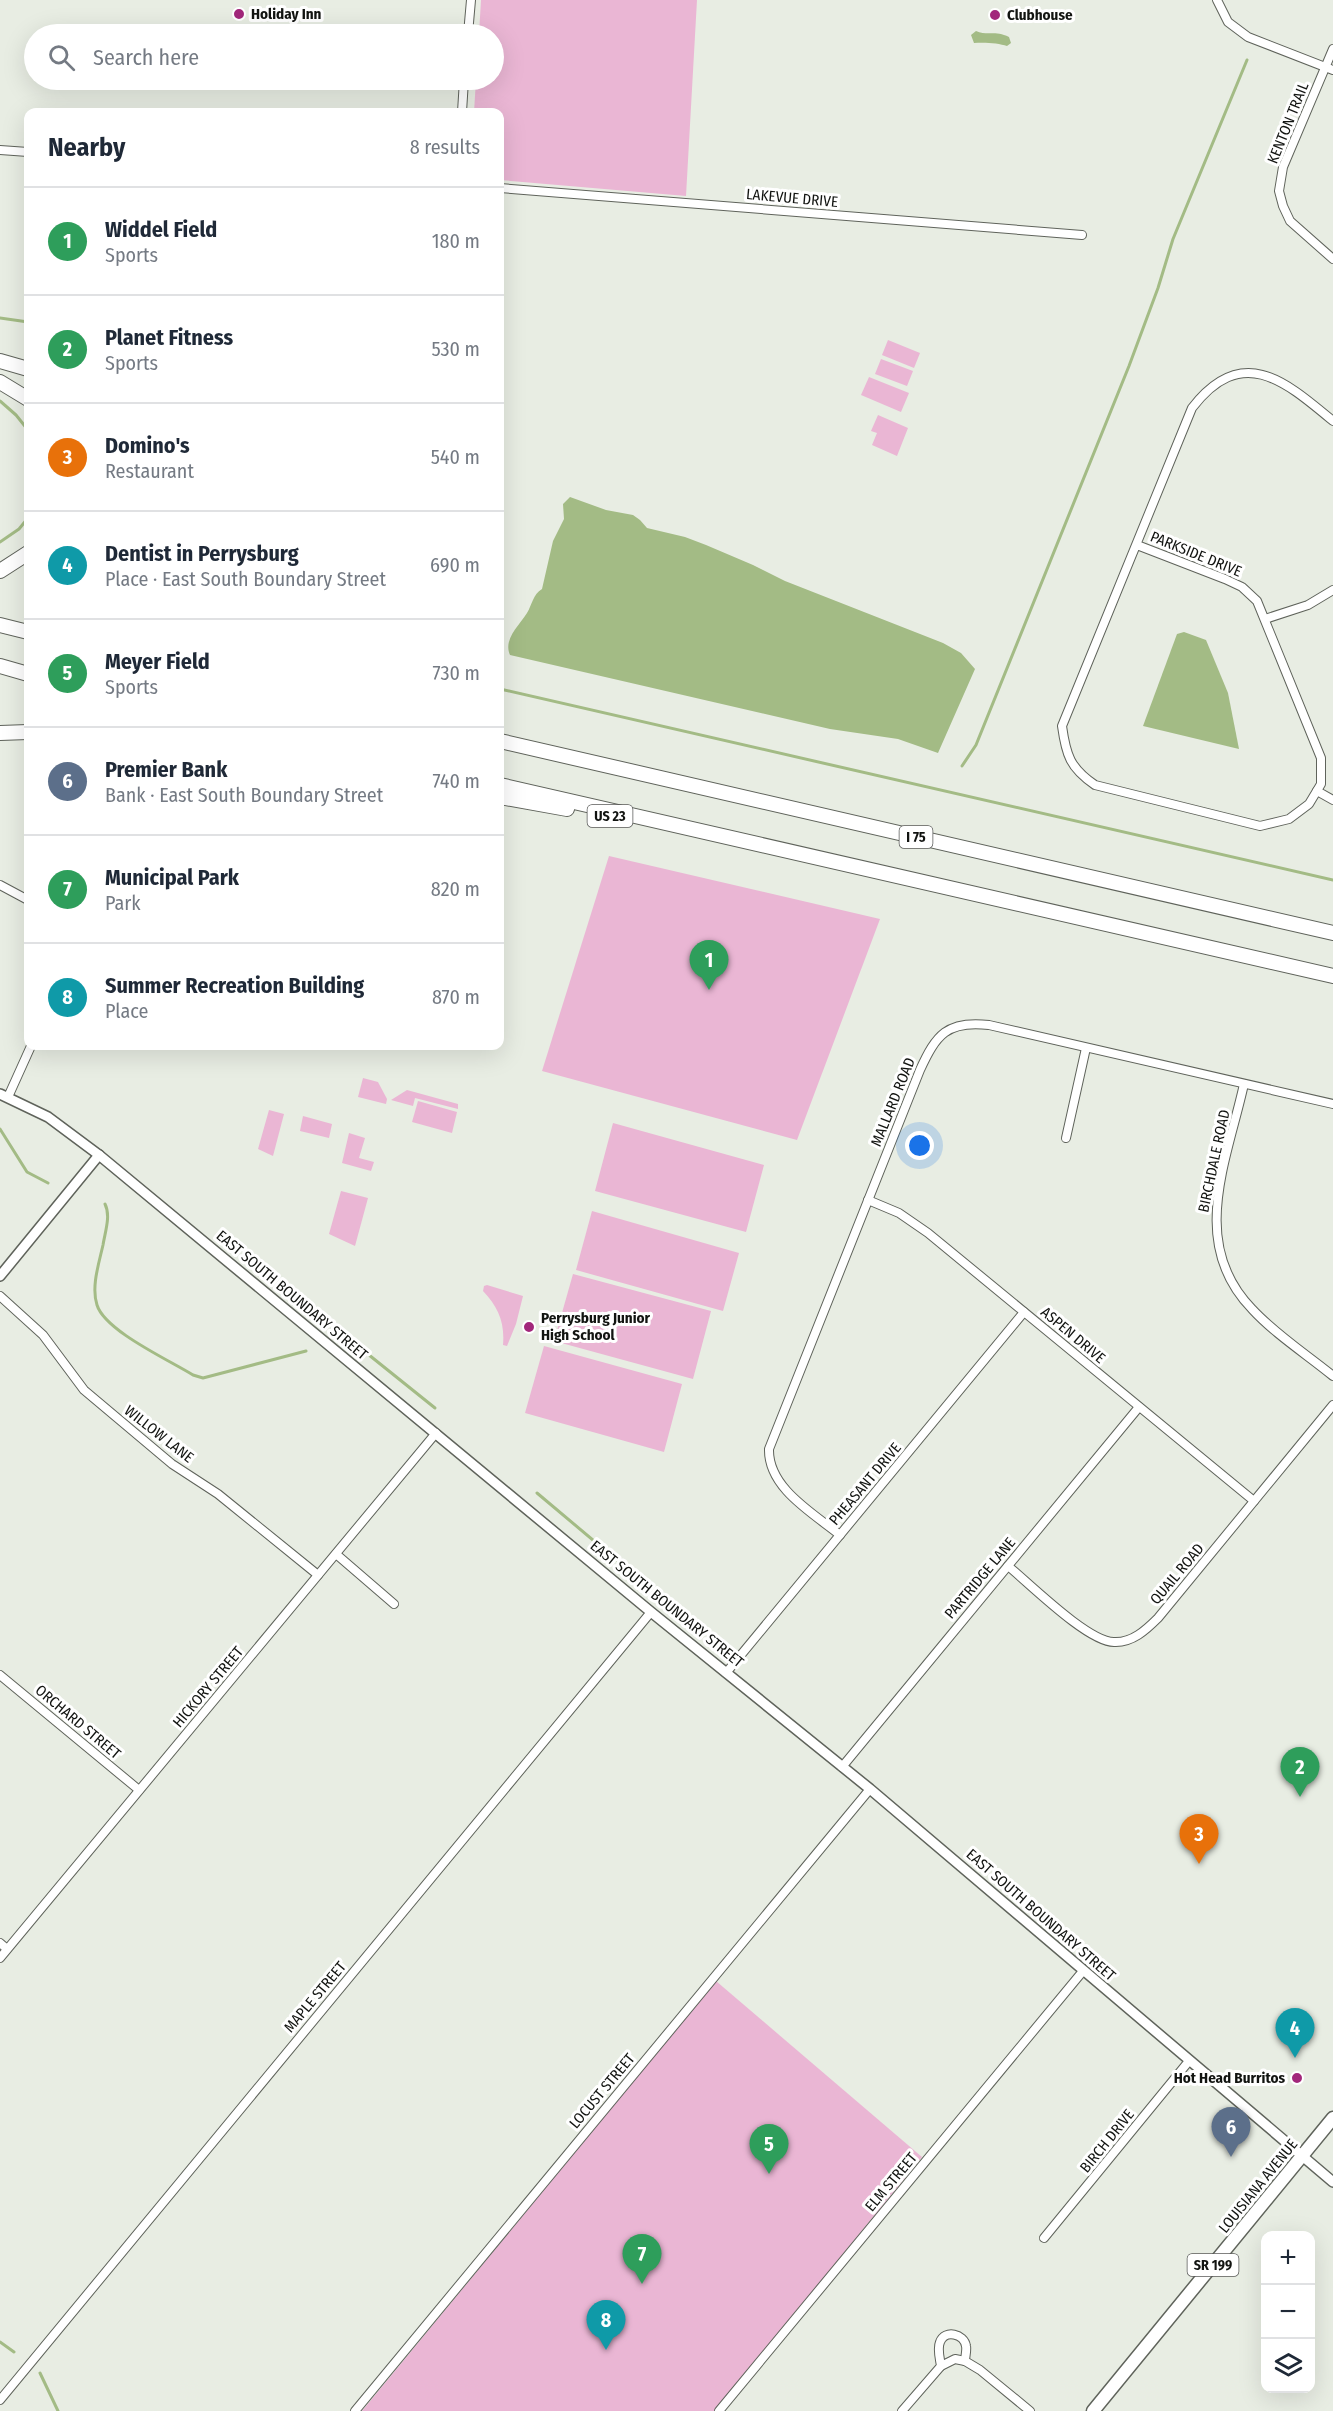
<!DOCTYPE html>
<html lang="en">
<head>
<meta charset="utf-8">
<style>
	body { margin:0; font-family:"Fira Sans Condensed",sans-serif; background:#f2f2f3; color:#1f2937 }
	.controls { position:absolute; right:18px; bottom:18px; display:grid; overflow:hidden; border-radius:12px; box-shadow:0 6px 24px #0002 }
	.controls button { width:54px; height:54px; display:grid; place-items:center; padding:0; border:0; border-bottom:2px solid #e0e1e3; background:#fff; color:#1f2937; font:30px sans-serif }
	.you { position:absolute; left:920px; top:1146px; width:21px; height:21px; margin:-15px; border:4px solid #fff; border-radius:50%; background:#1a73e8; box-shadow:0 0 0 9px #1a73e833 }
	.badge { display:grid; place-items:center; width:39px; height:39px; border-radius:50%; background:#d93025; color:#fff; font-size:20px; font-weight:700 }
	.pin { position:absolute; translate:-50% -50px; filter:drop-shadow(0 2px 3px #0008) }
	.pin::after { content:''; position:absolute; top:32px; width:21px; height:18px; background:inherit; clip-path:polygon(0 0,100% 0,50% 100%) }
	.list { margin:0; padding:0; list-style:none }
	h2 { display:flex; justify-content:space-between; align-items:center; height:78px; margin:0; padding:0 24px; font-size:26px }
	h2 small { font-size:20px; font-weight:400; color:#747a83 }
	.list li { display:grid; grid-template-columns:39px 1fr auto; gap:18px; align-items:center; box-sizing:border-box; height:108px; padding:0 24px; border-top:2px solid #e0e1e3 }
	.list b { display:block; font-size:22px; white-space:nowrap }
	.list p { margin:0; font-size:20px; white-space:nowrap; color:#747a83 }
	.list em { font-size:20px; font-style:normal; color:#747a83 }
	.icon { flex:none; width:33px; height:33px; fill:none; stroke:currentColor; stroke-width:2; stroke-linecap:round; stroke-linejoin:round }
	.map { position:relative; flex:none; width:1333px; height:2411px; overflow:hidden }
	.search { position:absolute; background:#fff; box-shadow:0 6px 24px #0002; left:24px; top:24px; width:480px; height:66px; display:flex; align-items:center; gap:15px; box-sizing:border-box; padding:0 21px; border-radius:33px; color:#747a83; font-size:22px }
	.panel { position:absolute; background:#fff; box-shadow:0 6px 24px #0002; left:24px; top:108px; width:480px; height:942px; border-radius:12px }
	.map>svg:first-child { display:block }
	.green { fill:#eab6d4 }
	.water { fill:#a3bb85 }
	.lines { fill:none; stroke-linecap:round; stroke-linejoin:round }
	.stream { stroke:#a3bb85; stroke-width:3 }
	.minor-casing { stroke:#5f635b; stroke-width:10 }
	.tertiary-casing { stroke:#5f635b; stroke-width:12 }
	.primary-casing { stroke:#5f635b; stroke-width:15 }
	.motorway-casing { stroke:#5f635b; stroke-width:16 }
	.minor { stroke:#fff; stroke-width:8 }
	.tertiary { stroke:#fff; stroke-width:9 }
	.primary { stroke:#fff; stroke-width:12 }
	.motorway { stroke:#fff; stroke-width:14 }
	.poi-dot { fill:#a2277b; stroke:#fff; stroke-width:2 }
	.labels { text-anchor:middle; stroke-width:6; stroke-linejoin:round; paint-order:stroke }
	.shield { fill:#fff; stroke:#595a58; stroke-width:1.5 }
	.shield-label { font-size:14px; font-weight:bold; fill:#121411 }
	.poi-label { font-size:15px; font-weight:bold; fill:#121411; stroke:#fff; text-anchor:start }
	.street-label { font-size:15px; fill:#121411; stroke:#fff }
</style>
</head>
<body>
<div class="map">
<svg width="1333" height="2411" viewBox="0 0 1333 2411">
	<rect width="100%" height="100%" fill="#e8ede3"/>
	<g class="green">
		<polygon points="481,0 697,0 686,196 500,180 500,112 474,112 476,80 494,80 494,34 479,34"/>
		<polygon points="888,340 920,353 914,368 882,355"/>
		<polygon points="881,359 913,371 907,386 875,374"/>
		<polygon points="869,377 909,393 901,412 861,395"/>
		<polygon points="878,415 908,428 897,456 872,445 877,433 871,431"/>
		<polygon points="609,856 880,919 797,1140 542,1071"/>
		<polygon points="363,1078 378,1082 387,1099 386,1104 358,1097"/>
		<polygon points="407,1090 458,1104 458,1109 415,1098 413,1106 391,1100"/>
		<polygon points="418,1101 457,1112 452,1133 412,1122"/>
		<polygon points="269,1110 284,1114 273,1156 258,1149"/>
		<polygon points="303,1116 332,1124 329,1138 300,1131"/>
		<polygon points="613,1123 764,1165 746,1232 595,1191"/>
		<polygon points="349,1133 365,1138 359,1158 374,1162 371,1171 342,1163"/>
		<polygon points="341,1191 368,1198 355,1246 329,1234"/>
		<polygon points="592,1211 739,1253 723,1311 576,1270"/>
		<polygon points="573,1274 711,1311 693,1379 554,1341"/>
		<path d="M487,1285l36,11 -7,28 -9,22 -4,-1c2,-23 -5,-38 -20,-54l1,-5z"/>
		<polygon points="544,1346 682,1384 664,1452 525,1413"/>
		<polygon points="716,1981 922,2157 715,2411 362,2411"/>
	</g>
	<g class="water">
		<path d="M976,31c11,5 19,-1 33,6l2,6 -4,3c-8,-3 -23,-4 -33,-3l-3,-8z"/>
		<path d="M570,497l36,13 27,5 7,5 7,8 38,9 21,8 47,20 32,16 158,62 18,10 14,16 -37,84 -40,-14 -68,-10 -320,-74c-7,-16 9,-29 17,-42 5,-8 6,-19 15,-24l11,-48 11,-22 -1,-15z"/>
		<polygon points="1184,632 1206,640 1228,693 1239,749 1143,726 1177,634"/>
	</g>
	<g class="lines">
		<g class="stream">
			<polyline points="0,318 28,322"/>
			<polyline points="0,401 16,415 28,430"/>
			<polyline points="0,542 19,529 28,518"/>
			<polyline points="500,689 1333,880"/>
			<polyline points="962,766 976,745 1129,366 1158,288 1173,239 1247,60"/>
			<polyline points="0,1129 27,1172 48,1183"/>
			<path d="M105,1204c6,12 0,28 -2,41 -4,18 -12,42 -6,60 8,26 72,55 96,70l10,3 103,-27"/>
			<polyline points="355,1348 369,1355 435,1408"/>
			<polyline points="537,1493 625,1567"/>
			<polyline points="0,2342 14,2352"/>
			<polyline points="40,2373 58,2411"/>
		</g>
		<defs>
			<g id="minor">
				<polyline points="1217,0 1228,22 1248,37 1333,70"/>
				<polyline points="468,34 471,0"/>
				<polyline points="1333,49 1283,167 1279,191 1283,206 1290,221 1333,259"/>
				<polyline points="462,112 464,80"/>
				<polyline points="0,150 28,152"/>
				<polyline points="500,188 1082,235"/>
				<path d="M1137,545l88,34 17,8 15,14 64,157v26l-12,20 -20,15 -29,7 -165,-41c-25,-17 -29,-30 -33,-59l130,-318c50,-65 93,-27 141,13"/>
				<polyline points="1265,619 1308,605 1333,590"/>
				<polyline points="1317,791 1333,800"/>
				<polyline points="0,885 28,900"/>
				<path d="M1244,1084c-17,77 -56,159 8,225 23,25 54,45 81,67"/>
				<polyline points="8,1097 31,1046"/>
				<polyline points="1066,1138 1086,1048"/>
				<polyline points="868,1200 899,1213 928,1233 1254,1501"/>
				<polyline points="0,1296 43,1335 84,1390 172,1464 218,1494 318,1575"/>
				<path d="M840,1535c-27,-22 -72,-47 -71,-86l151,-379c16,-35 27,-50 69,-45l344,79"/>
				<polyline points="336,1554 394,1604"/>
				<path d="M1008,1566c22,18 80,76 106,76 18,1 32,-12 44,-24l175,-213"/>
				<polyline points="726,1673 1024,1312"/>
				<polyline points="0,1675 139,1790"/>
				<polyline points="842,1767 1139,1407"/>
				<polyline points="0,1943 7,1949"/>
				<polyline points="0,1958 436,1433"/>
				<polyline points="1044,2238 1189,2061"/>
				<polyline points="941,2366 955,2359 965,2361"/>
				<polyline points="0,2400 651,1612"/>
				<polyline points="355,2411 870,1789"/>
				<polyline points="719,2411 1083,1971"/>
				<path d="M902,2411l39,-45c-1,-7 -4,-17 -1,-24 5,-13 24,-8 26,4 1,4 -1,11 -1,15l15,9 50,41"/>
			</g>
			<g id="tertiary">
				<polyline points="0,1094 48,1117 99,1155 651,1612 870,1789 1333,2182"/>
				<polyline points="0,1276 99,1155"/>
			</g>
			<polyline id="primary" points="1093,2411 1333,2118"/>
			<g id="motorway">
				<polyline points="0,361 28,369"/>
				<polyline points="0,382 28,399"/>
				<polyline points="0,571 28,553"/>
				<polyline points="0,625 28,632"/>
				<polyline points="0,666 28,674"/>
				<polyline points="0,733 28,732"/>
				<polyline points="500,741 1333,933"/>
				<polyline points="500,785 1333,976"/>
				<polyline points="500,797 567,809"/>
			</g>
		</defs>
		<use href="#minor" class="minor-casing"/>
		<use href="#tertiary" class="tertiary-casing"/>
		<use href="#primary" class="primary-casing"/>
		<use href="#motorway" class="motorway-casing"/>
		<use href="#minor" class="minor"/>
		<use href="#tertiary" class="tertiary"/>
		<use href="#primary" class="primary"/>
		<use href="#motorway" class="motorway"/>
	</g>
	<g class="poi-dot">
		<circle cx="239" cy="14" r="6"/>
		<circle cx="995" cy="15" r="6"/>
		<circle cx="529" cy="1327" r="6"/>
		<circle cx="1297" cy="2078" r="6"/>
	</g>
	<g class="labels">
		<g class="shield">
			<rect x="587.5" y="805" width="45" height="22" rx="4.5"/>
			<rect x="899.5" y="826" width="33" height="22" rx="4.5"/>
			<rect x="1187.5" y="2254" width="51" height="22" rx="4.5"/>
		</g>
		<g class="shield-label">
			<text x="610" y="821">US 23</text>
			<text x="916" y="842">I 75</text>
			<text x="1213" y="2270">SR 199</text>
		</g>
		<g class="poi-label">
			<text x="251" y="19">Holiday Inn</text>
			<text x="1007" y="20">Clubhouse</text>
			<text x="541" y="1323">Perrysburg Junior<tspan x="541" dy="17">High School</tspan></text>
			<text x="1285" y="2083" text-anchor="end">Hot Head Burritos</text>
		</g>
		<g class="street-label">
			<text transform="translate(1288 123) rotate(-68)" y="5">KENTON TRAIL</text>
			<text transform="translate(792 198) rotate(5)" y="5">LAKEVUE DRIVE</text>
			<text transform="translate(1196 554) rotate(22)" y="5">PARKSIDE DRIVE</text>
			<text transform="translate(893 1102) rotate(-68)" y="5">MALLARD ROAD</text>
			<text transform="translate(1214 1161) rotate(-78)" y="5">BIRCHDALE ROAD</text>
			<text transform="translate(292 1295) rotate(40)" y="5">EAST SOUTH BOUNDARY STREET</text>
			<text transform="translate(1073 1335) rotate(40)" y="5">ASPEN DRIVE</text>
			<text transform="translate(159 1434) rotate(38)" y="5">WILLOW LANE</text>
			<text transform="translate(865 1484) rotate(-50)" y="5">PHEASANT DRIVE</text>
			<text transform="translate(1177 1574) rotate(-50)" y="5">QUAIL ROAD</text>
			<text transform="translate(980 1578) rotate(-50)" y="5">PARTRIDGE LANE</text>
			<text transform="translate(667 1604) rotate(39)" y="5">EAST SOUTH BOUNDARY STREET</text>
			<text transform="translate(208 1687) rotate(-50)" y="5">HICKORY STREET</text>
			<text transform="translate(78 1722) rotate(40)" y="5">ORCHARD STREET</text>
			<text transform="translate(1041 1915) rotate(41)" y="5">EAST SOUTH BOUNDARY STREET</text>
			<text transform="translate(315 1997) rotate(-50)" y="5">MAPLE STREET</text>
			<text transform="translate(602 2091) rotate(-50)" y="5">LOCUST STREET</text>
			<text transform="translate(1107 2141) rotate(-51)" y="5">BIRCH DRIVE</text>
			<text transform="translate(891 2182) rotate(-50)" y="5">ELM STREET</text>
			<text transform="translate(1258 2186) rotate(-51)" y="5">LOUISIANA AVENUE</text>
		</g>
	</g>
</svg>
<div class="controls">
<button>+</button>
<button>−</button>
<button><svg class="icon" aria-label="layers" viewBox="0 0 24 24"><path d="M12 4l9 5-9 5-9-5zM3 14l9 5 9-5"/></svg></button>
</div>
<div class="you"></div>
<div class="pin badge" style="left:709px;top:990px;background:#2e9e5b">1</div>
<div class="pin badge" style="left:1300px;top:1797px;background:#2e9e5b">2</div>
<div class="pin badge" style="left:1199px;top:1864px;background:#e8710a">3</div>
<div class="pin badge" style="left:1295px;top:2058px;background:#0f9aa8">4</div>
<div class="pin badge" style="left:769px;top:2174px;background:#2e9e5b">5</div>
<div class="pin badge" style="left:1231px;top:2157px;background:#5c6f8a">6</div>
<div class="pin badge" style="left:642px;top:2284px;background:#2e9e5b">7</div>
<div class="pin badge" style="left:606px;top:2350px;background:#0f9aa8">8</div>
<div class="search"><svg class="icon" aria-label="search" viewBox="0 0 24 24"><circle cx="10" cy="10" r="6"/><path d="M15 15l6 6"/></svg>Search here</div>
<section class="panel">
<h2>Nearby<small>8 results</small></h2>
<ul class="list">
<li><span class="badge" style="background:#2e9e5b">1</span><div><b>Widdel Field</b><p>Sports</p></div><em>180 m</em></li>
<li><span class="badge" style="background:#2e9e5b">2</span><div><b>Planet Fitness</b><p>Sports</p></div><em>530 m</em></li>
<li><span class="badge" style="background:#e8710a">3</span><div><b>Domino's</b><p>Restaurant</p></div><em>540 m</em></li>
<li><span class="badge" style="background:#0f9aa8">4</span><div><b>Dentist in Perrysburg</b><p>Place · East South Boundary Street</p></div><em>690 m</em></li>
<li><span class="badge" style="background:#2e9e5b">5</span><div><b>Meyer Field</b><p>Sports</p></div><em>730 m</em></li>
<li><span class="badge" style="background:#5c6f8a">6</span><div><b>Premier Bank</b><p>Bank · East South Boundary Street</p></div><em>740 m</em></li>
<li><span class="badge" style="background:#2e9e5b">7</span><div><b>Municipal Park</b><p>Park</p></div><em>820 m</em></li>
<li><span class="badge" style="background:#0f9aa8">8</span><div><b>Summer Recreation Building</b><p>Place</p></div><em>870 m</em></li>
</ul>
</section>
</div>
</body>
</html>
